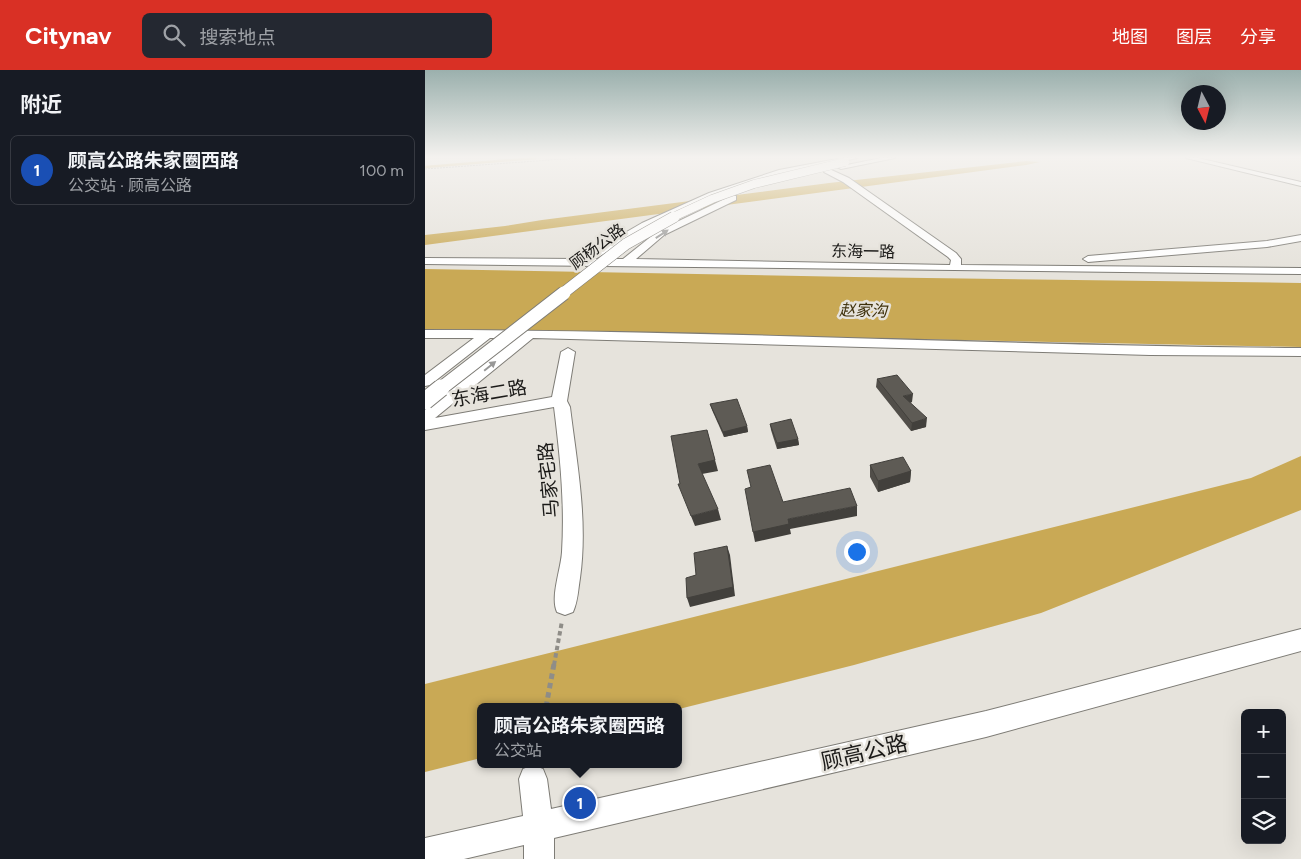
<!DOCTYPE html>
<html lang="zh">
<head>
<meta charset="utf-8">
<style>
	body { margin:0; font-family:Figtree,"Noto Sans SC",sans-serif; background:#242831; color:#f1f3f6 }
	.controls { position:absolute; right:15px; bottom:15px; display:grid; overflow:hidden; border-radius:8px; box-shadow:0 5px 20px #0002 }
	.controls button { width:45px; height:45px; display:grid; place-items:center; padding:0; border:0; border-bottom:1px solid #363941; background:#171b24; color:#f1f3f6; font:25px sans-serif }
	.compass { position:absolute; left:756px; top:15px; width:45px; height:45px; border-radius:50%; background:#171b24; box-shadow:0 5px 20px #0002; rotate:173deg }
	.you { position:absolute; left:431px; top:481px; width:18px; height:18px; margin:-12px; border:4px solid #fff; border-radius:50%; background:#1a73e8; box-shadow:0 0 0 8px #1a73e833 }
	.badge { display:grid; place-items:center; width:32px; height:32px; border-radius:50%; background:#d93025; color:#fff; font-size:16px; font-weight:700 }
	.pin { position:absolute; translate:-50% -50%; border:2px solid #fff; box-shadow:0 1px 5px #0006 }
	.popup { position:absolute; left:52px; top:633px; width:205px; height:65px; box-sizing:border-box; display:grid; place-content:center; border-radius:8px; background:#171b24; filter:drop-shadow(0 1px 4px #0005); font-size:16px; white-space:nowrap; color:#9ea1a6 }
	.popup b { font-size:19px; color:#f1f3f6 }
	.popup::after { content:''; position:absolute; left:50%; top:100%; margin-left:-10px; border:10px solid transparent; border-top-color:#171b24 }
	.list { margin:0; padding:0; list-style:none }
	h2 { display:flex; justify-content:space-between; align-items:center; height:65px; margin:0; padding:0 20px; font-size:21px }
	h2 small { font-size:16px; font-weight:400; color:#9ea1a6 }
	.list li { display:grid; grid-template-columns:32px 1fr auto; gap:15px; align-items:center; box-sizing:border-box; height:70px; margin:0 10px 10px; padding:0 10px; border:1px solid #363941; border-radius:8px }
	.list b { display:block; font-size:19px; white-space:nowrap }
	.list p { margin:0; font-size:16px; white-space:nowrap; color:#9ea1a6 }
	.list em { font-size:16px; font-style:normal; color:#9ea1a6 }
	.icon { flex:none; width:28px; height:28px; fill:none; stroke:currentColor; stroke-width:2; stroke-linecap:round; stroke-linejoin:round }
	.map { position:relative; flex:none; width:876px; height:789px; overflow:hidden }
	header { display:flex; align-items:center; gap:30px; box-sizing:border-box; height:70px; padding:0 25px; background:#d93025; color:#fff }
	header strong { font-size:24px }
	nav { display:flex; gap:28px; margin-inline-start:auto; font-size:18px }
	.search { width:350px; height:45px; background:#242831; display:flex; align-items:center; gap:12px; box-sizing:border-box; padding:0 18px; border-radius:8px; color:#9ea1a6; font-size:19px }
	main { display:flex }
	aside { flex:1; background:#171b24 }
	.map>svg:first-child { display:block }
	.water { fill:#c9a955 }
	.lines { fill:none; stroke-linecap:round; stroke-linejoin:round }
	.stream { stroke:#c9a955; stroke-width:2.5 }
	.minor-casing { stroke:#7e7c76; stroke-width:2 }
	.path-far2 { stroke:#8f8d88; stroke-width:1; stroke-dasharray:2 1; stroke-linecap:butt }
	.path-far1 { stroke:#8f8d88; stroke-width:4; stroke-dasharray:4.5 3; stroke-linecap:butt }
	.path { stroke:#8f8d88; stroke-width:5; stroke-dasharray:5.5 4; stroke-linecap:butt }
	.minor { fill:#fff; fill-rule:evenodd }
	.minor-bridge-far3-casing { stroke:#7e7c76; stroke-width:9; stroke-linecap:butt }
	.minor-bridge-far2-casing { stroke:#7e7c76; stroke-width:12; stroke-linecap:butt }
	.minor-bridge-far1-casing { stroke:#7e7c76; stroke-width:15; stroke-linecap:butt }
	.minor-bridge-casing { stroke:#7e7c76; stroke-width:19; stroke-linecap:butt }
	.minor-bridge-far3 { stroke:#fff; stroke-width:8 }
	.minor-bridge-far2 { stroke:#fff; stroke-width:11 }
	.minor-bridge-far1 { stroke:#fff; stroke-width:13 }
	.minor-bridge { stroke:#fff; stroke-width:17 }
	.wall { fill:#514e49 }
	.shaded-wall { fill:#42403c }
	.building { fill:#5e5b55; stroke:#42403c }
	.oneway { fill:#989897 }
	.labels { text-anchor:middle; stroke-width:5; stroke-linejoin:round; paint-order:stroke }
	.far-street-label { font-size:16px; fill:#1b1a18; stroke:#e6e3dc }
	.far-water-label { font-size:16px; font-style:italic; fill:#3e300b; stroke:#e6e3dc }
	.street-label { font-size:19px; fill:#1b1a18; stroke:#e6e3dc }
	.near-street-label { font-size:22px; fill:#1b1a18; stroke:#e6e3dc }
</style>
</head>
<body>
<header>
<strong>Citynav</strong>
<div class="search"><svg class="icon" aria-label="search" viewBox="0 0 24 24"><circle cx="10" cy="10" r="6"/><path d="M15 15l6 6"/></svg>搜索地点</div>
<nav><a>地图</a><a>图层</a><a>分享</a></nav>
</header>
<main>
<aside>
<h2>附近<small></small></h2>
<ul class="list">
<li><span class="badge" style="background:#1a4fb4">1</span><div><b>顾高公路朱家圈西路</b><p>公交站 · 顾高公路</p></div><em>100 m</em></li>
</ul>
</aside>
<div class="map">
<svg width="876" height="789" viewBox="0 0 876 789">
	<rect width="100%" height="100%" fill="#e6e3dc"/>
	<g class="water">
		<polygon points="601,91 615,92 601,95 0,175 0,165 80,156 117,150 404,113"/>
		<polygon points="0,199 429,207 876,213 876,277 0,259"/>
		<polygon points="876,386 876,440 616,543 429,595 254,639 254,637 56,637 56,688 0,702 0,614 826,408"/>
	</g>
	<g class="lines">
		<polyline class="stream" points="0,97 110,88"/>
		<defs>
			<g id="minor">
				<polygon points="417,88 432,88 359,104 290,126 223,157 170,189 198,189 233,161 308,125 311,126 311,130 239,165 211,189 525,195 526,190 523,187 418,112 399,102 399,98 402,98 424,108 531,183 536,189 536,195 876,198 876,204 0,194 0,188 155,189 217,153 284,123 354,100"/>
				<polygon points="456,88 470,88 416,99 412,97"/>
				<polygon points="761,88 773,88 876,112 876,116"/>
				<polygon points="876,165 876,171 842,177 663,192 658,189 663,186 842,171"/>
				<path d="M0,260c292,0 584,16 876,18v8l-151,-1 -617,-17 -98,80 117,-21 9,-45 7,-4 7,4 -8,49 3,6c7,57 18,114 10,171 -2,12 -2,23 -7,34l-8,3 -8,-3c-7,-15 4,-43 5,-60 3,-49 -2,-97 -8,-145l-129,23v-20l92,-72h-27l-60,47 -5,1v-11l49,-37h-49z"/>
				<polygon points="876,559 876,581 561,667 129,768 129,789 99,789 99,775 39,789 0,789 0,768 98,746 94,709 98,699 108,695 118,699 122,709 126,739 561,641"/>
			</g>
		</defs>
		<use href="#minor" class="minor-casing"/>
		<polyline class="path-far2" points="0,99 153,88"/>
		<polyline class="path-far1" points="129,595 137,551"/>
		<polyline class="path" points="121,637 129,594"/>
		<use href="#minor" class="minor"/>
		<defs>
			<polyline id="minor-bridge-far3" points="246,148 287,129 329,114 420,92"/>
			<polyline id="minor-bridge-far2" points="137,224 201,174 249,147"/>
			<polyline id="minor-bridge-far1" points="14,320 139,223"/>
			<polyline id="minor-bridge" points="0,331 16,318"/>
		</defs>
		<use href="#minor-bridge-far3" class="minor-bridge-far3-casing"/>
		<use href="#minor-bridge-far2" class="minor-bridge-far2-casing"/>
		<use href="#minor-bridge-far1" class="minor-bridge-far1-casing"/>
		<use href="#minor-bridge" class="minor-bridge-casing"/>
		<use href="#minor-bridge-far3" class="minor-bridge-far3"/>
		<use href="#minor-bridge-far2" class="minor-bridge-far2"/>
		<use href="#minor-bridge-far1" class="minor-bridge-far1"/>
		<use href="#minor-bridge" class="minor-bridge"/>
	</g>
	<g class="wall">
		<polygon points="452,309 487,332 485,333 501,357 486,361 451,317"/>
		<polygon points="285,334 322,356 323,362 299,367 287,340"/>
		<polygon points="345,354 373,369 374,375 352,379 346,360"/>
		<polygon points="445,395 486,401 485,412 453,422 445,407"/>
	</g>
	<g class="shaded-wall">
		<polygon points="488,324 487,332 477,334 478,326"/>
		<polygon points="502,348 501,357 486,361 487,353"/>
		<polygon points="322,356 323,362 299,367 298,362"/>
		<polygon points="282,360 293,401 277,404 273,394"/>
		<polygon points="373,369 374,375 352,379 352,373"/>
		<polygon points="486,401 485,412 453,422 453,411"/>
		<polygon points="432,436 432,446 365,459 366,464 330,472 328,462 363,449"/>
		<polygon points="293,439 296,450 270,456 266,446"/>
		<polygon points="302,476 305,485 310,526 265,537 262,528"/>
	</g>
	<g class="building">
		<polygon points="472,305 488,324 478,326 502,348 487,353 452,309"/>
		<polygon points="312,329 322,356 298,362 285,334"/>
		<polygon points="366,349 373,369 352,373 345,354"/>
		<polygon points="282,360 290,390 273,394 293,439 266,446 253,414 255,414 246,366"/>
		<polygon points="478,387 486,401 453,411 445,395"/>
		<polygon points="345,395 358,432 425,418 432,436 363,449 364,454 328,462 320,419 326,417 322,400"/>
		<polygon points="302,476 308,517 262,528 261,508 271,505 269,483"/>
	</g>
	<defs><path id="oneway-solid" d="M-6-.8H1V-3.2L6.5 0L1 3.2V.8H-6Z" transform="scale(1.25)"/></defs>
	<g class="oneway">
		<use href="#oneway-solid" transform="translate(237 164) rotate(-33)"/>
		<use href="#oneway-solid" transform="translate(65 296) rotate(-39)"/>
	</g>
	<linearGradient id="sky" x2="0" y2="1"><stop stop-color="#9bb0ad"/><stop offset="0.44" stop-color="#f4f2ef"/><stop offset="1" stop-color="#f4f2ef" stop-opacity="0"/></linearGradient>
	<rect width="876" height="198" fill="url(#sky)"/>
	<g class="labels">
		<g class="far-street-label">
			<text transform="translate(172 176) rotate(-37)" y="6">顾杨公路</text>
			<text transform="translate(438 181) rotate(1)" y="6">东海一路</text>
		</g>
		<g class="far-water-label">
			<text transform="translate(438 240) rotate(1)" y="6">赵家沟</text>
		</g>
		<g class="street-label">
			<text transform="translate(64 323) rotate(-10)" y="7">东海二路</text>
			<text transform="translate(123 410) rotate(-95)" y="7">马家宅路</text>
		</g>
		<g class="near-street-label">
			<text transform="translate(439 682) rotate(-13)" y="8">顾高公路</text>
		</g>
	</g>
</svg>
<div class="controls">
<button>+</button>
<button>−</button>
<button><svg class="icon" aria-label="layers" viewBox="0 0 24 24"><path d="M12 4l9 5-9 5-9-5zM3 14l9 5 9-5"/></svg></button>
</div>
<svg class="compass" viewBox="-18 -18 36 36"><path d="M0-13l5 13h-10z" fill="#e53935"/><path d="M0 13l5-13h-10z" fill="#9ea1a6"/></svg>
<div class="you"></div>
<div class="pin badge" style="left:155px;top:733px;background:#1a4fb4">1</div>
<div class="popup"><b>顾高公路朱家圈西路</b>公交站</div>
</div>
</main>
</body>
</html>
